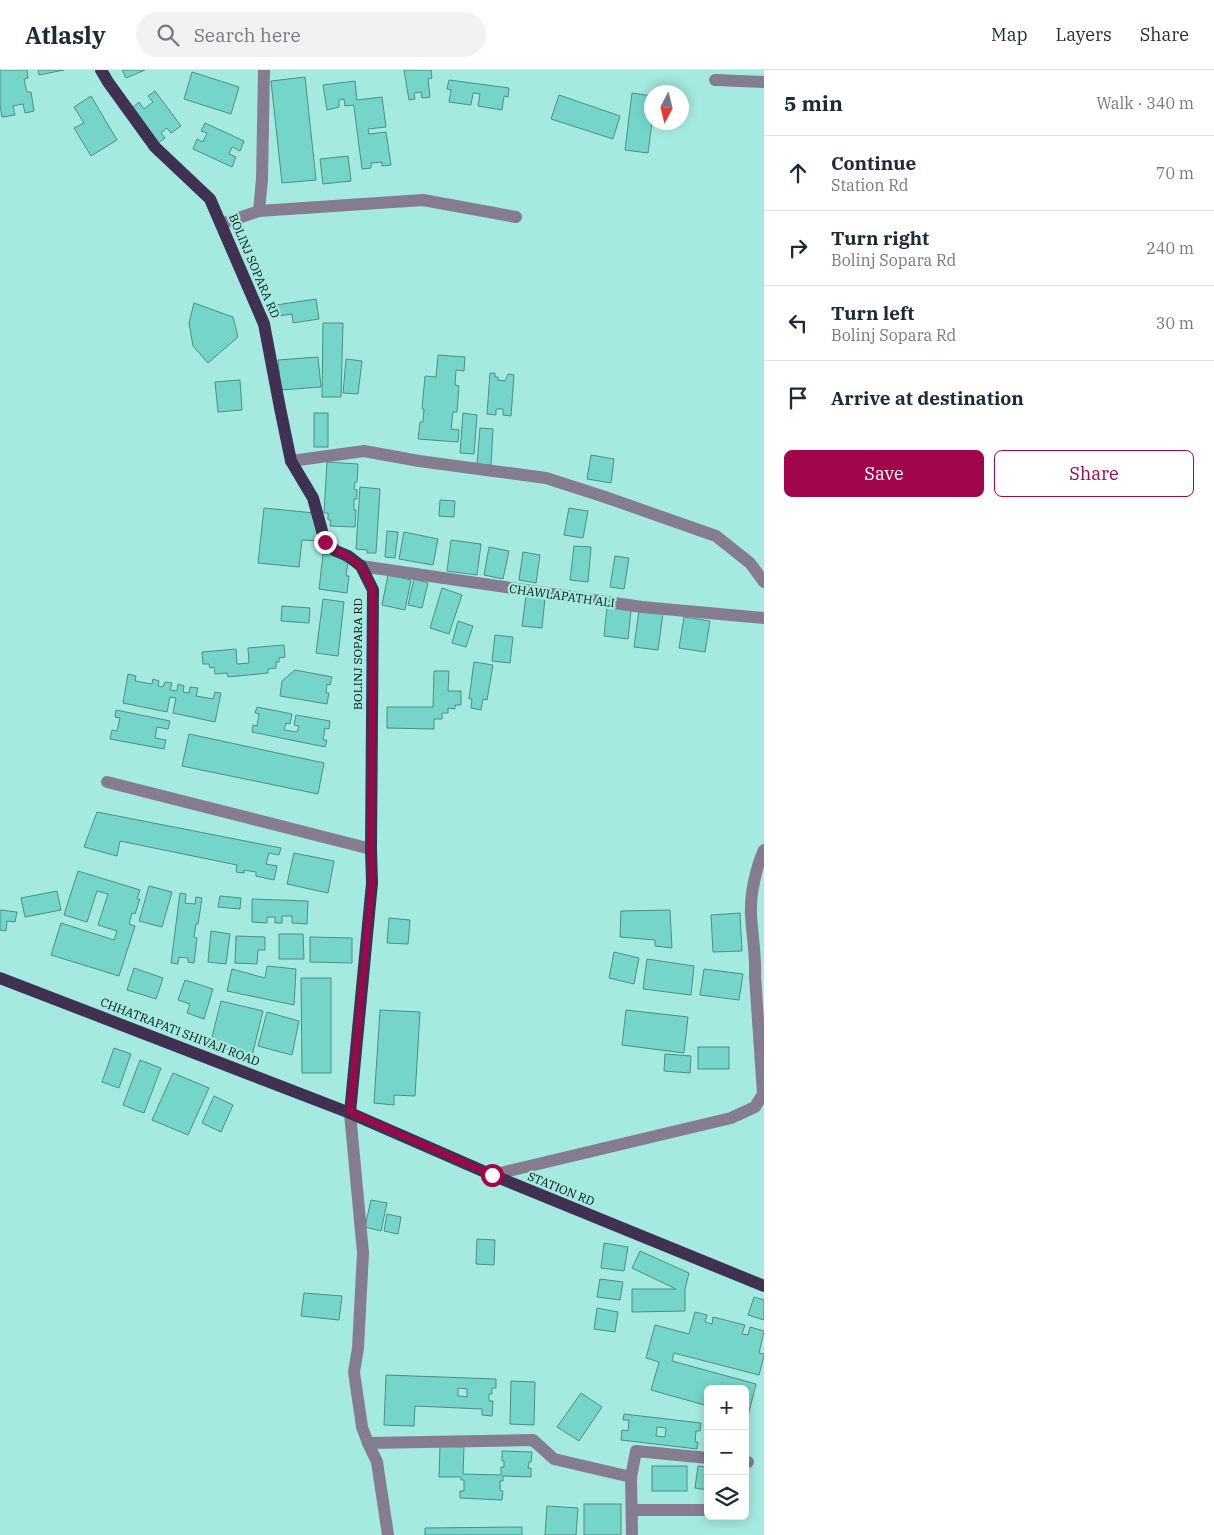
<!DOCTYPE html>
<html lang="en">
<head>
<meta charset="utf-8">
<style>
	body { margin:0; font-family:"IBM Plex Serif",serif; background:#f2f2f3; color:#1f2937 }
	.controls { position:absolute; right:15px; bottom:15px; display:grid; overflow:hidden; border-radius:8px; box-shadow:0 2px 12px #0003 }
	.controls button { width:45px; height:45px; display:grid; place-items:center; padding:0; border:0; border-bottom:1px solid #e0e1e3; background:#fff; color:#1f2937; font:25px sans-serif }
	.compass { position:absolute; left:644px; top:15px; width:45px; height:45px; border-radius:50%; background:#fff; box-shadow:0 2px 12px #0003; rotate:187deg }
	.stop { position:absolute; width:15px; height:15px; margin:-11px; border:4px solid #a00649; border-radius:50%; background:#fff }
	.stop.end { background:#a00649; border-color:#fff; box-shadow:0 1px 5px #0008 }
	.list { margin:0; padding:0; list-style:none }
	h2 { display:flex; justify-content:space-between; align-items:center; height:65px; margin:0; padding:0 20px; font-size:21px }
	h2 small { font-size:16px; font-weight:400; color:#747a83 }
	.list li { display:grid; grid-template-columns:32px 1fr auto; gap:15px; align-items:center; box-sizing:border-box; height:75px; padding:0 20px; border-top:1px solid #e0e1e3 }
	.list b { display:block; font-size:19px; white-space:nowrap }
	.list p { margin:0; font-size:16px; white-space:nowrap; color:#747a83 }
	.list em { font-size:16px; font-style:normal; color:#747a83 }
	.actions { display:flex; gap:10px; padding:15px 20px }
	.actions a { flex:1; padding:11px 0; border:1px solid #a00649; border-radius:8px; text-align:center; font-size:18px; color:#a00649 }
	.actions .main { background:#a00649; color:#fff }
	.icon { flex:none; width:28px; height:28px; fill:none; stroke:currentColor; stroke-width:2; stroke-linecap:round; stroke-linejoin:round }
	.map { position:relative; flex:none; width:764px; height:1465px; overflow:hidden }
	header { display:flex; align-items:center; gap:30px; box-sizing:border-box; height:70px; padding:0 25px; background:#fff; border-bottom:1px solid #e0e1e3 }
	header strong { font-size:24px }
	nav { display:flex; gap:28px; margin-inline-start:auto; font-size:18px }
	.search { width:350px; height:45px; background:#f2f2f3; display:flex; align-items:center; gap:12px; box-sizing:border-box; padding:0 18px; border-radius:28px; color:#747a83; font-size:19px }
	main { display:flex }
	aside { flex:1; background:#fff }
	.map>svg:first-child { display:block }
	.building { fill:#75d5c9; stroke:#4b8e86; fill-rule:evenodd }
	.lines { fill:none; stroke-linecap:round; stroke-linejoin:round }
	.minor { stroke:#857c90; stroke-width:12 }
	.major { stroke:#403052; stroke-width:12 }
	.route { stroke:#a00649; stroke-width:6 }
	.labels { text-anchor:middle; stroke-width:4.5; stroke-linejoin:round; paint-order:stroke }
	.street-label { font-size:12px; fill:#001210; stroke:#a5eae1 }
</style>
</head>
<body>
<header>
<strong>Atlasly</strong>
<div class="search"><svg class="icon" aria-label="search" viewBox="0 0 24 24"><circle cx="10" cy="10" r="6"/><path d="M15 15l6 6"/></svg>Search here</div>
<nav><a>Map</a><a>Layers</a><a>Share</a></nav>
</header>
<main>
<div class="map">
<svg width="764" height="1465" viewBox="0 0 764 1465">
	<rect width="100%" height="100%" fill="#a5eae1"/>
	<g class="building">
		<polygon points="0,0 27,0 28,8 24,9 27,22 31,22 34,41 25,43 23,34 13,36 15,45 2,47 0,35"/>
		<polygon points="38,0 64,0 39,5"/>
		<polygon points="122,0 145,0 126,8"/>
		<polygon points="404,0 431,0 432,8 428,9 430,27 422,28 421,22 414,23 415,29 409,30"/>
		<polygon points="192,2 239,17 231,44 184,29"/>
		<polygon points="305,7 316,110 282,113 271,11"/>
		<polygon points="449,10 509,18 508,27 504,26 502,40 478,36 480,24 473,23 471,35 449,32 451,20 447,19"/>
		<polygon points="355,11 357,30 382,27 386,57 368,59 369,64 386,62 391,95 382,96 382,92 371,93 371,98 362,99 354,37 353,35 345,36 344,29 339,30 339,37 327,40 323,15"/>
		<polygon points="155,21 181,56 171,63 167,58 161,63 165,68 157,74 131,39 139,32 144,39 153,32 148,26"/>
		<polygon points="632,23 652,26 652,52 648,83 625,80"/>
		<polygon points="559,25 620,46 613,69 551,49"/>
		<polygon points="91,26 117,70 91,86 74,58 84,53 74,37"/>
		<polygon points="205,53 244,71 240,81 232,77 229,84 236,87 232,97 193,79 197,69 203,72 207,63 201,61"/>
		<polygon points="348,86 351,111 323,114 320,89"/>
		<polygon points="316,229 319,249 293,253 292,244 278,246 276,235"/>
		<polygon points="194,233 233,247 238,267 208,293 193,276 189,253"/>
		<polygon points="323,253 343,253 341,327 322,327"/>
		<polygon points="438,285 465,287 464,301 456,300 455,315 459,316 457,342 453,342 451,359 459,360 458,372 418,369 420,352 423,352 424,339 422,339 425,306 436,307"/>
		<polygon points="318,287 321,317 281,320 278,290"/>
		<polygon points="346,289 362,291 358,324 343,323"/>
		<polygon points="490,303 495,303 495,307 498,307 498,310 505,311 508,304 514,305 511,346 503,345 503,339 496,339 496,345 487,344"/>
		<polygon points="240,310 242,340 218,342 215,312"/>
		<rect x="314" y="343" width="14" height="34"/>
		<polygon points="463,343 477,345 474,384 460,383"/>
		<polygon points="480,358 493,359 491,395 477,394"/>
		<polygon points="591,385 614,389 611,413 587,409"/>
		<polygon points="327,392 358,394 357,412 355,412 354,419 357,420 357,429 354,429 354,440 356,440 355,457 330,456 331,450 328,450 328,443 324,443"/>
		<polygon points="360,417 380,419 376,483 367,483 367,480 356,479"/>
		<polygon points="440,430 455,431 454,447 439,446"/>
		<polygon points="264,438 314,443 321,471 302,470 299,497 258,493"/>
		<polygon points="569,438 588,441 583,468 564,465"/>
		<polygon points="387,461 398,462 395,488 385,487"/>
		<polygon points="404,462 438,469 433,495 399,489"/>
		<polygon points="451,470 481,474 477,505 447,501"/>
		<polygon points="574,476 591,477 588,512 570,510"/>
		<polygon points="489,477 509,481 503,509 484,505"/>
		<polygon points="523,482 540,485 536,513 519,510"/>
		<polygon points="323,484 344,487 344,492 348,492 346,506 349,506 347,523 319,519"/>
		<polygon points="615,486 629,488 624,519 610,517"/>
		<polygon points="388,505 411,510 405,540 382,535"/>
		<polygon points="414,509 428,513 422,538 408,535"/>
		<polygon points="442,518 462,525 449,564 430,558"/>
		<polygon points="526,526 545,528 542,558 522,556"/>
		<polygon points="323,529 344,532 338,586 316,583"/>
		<polygon points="282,536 310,538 309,553 281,551"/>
		<polygon points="607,537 631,540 628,569 604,566"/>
		<polygon points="639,540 663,543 658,580 634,577"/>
		<polygon points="684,547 710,551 705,582 679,578"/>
		<polygon points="458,551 473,556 466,577 452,573"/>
		<polygon points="495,565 513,567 510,593 492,591"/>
		<polygon points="284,575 285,587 279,588 279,592 276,592 276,598 268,599 268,603 228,607 227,603 215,604 214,597 210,598 209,594 203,594 202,582 236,579 237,594 249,593 248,578"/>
		<polygon points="474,592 493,595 487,630 483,629 481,640 471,638 472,629 469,629"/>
		<polygon points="295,600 332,607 330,615 327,614 326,623 329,623 327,634 280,626 282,611"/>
		<polygon points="434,601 449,601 448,621 461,621 461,635 455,635 455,639 448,638 448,643 442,643 442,649 434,649 434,659 387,658 387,637 433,637"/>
		<polygon points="128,604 136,606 135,611 152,614 153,609 159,611 158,616 163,617 165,612 172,613 170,620 177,621 178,614 184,616 183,622 189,623 190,617 198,618 196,626 213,629 215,622 221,623 215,652 173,643 176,628 170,627 167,642 123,633"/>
		<polygon points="257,637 292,644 290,654 286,653 284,660 297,662 299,656 294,655 296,645 330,651 329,659 325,658 323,670 327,670 325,677 252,662 253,655 257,656 259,644 255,643"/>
		<polygon points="116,640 170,651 168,659 157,657 155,668 166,670 164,679 110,669 112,660 117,661 120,648 115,647"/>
		<polygon points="189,664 324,693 318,724 182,696"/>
		<polygon points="97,742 281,778 279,785 269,783 266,794 277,796 274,810 256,806 256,802 244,800 244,803 236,802 237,795 120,771 117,786 84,777"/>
		<polygon points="294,783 334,791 328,823 287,814"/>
		<polygon points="78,801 140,820 137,829 140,829 135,844 132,843 129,854 135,856 119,906 51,885 61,853 114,870 117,861 98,855 108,824 97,821 87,852 64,845"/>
		<polygon points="149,816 172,822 162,857 139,851"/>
		<polygon points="57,821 61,840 25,847 21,828"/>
		<polygon points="180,823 186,824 185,833 195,834 196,827 202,828 198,854 196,854 194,867 197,868 194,893 188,892 188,888 179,887 178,894 171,893"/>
		<polygon points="220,826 241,828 240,839 218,837"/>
		<polygon points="252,829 308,831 307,854 292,853 292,846 282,846 282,853 275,853 275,847 267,847 267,853 252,852"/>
		<polygon points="0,840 17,842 15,852 7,851 6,861 0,860"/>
		<polygon points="670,840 672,878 655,876 655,870 620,867 621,841"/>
		<polygon points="740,843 742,881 713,882 711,845"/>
		<polygon points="389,848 410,850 408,874 387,873"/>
		<polygon points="211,861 230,864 226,894 208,892"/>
		<polygon points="279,864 303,864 304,889 279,889"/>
		<polygon points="236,866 265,867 265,880 258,880 257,894 235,893"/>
		<polygon points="310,867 352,868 352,893 310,892"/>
		<polygon points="614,882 639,888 634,914 609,908"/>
		<polygon points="647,889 694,896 691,925 643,919"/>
		<polygon points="267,896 296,899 294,935 227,921 232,899 265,908"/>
		<polygon points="134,898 163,908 156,929 127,920"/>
		<polygon points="704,899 743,904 739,930 700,925"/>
		<polygon points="301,908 331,908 331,1003 302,1003"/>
		<polygon points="185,910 213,919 204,949 187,943 190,934 178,930"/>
		<polygon points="221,931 263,941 252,986 210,975"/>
		<polygon points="380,940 420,942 415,1026 394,1025 394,1035 374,1033"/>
		<polygon points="626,940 688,947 684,983 622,975"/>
		<polygon points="267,942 299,951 292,985 258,976"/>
		<rect x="698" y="977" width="31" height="22"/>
		<polygon points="114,978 131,984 119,1018 102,1012"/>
		<polygon points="665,984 691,986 690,1003 664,1001"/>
		<polygon points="140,990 161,998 144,1043 123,1035"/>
		<polygon points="173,1003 209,1018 188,1065 152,1050"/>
		<polygon points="214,1026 233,1035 221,1062 202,1053"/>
		<polygon points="371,1130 387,1133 381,1161 365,1157"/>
		<polygon points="387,1144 401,1147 398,1164 384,1161"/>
		<polygon points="477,1169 495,1170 494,1195 476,1194"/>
		<polygon points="604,1173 628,1177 624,1201 601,1198"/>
		<polygon points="640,1181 689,1203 685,1219 685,1241 632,1242 632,1219 676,1219 632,1198"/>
		<polygon points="600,1209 623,1212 620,1230 597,1227"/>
		<polygon points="304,1223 342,1226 339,1250 301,1246"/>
		<polygon points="754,1227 764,1230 764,1250 748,1245"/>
		<polygon points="597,1238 618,1242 615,1262 594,1259"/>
		<polygon points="695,1242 707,1245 705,1252 712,1254 713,1247 745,1255 742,1264 748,1265 750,1257 764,1261 759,1283 764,1284 764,1286 759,1305 674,1283 672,1291 756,1314 748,1346 745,1346 745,1319 708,1319 708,1336 651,1320 659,1292 646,1288 655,1255 689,1264"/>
		<path d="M386,1305l110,4v9h-4v6h-3v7h4l-1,15 -10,-1v-6l-67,-3 -1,20 -30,-1zM458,1318l9,1v8l-9,-1z"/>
		<polygon points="511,1311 535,1312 534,1355 510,1354"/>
		<polygon points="581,1323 602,1337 579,1371 557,1357"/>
		<path d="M624,1344l77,9 -1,8h-4l-1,11h3l-1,7 -76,-9 1,-10 6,1 1,-11h-6zM657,1357l9,1 -1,9 -9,-1z"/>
		<polygon points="440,1376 464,1377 463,1404 501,1405 501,1397 504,1397 504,1391 502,1391 502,1381 532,1382 531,1392 529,1392 528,1398 531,1398 531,1407 503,1406 503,1411 500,1411 500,1420 503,1421 502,1430 460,1428 460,1421 464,1421 464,1410 461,1410 461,1407 439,1407"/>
		<rect x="652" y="1396" width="35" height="25"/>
		<polygon points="698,1396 708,1397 708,1420 695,1418"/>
		<rect x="584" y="1434" width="37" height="31"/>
		<polygon points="547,1436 578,1438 576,1465 545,1465"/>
		<polygon points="522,1457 522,1465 425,1465 425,1458"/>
	</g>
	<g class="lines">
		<g class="minor">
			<polyline points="715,10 764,12"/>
			<polyline points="259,141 423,130 516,147"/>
			<polyline points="221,154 259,141 262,109 264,0"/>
			<polyline points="291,391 364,381 419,391 546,408 605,427 716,466 750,493 764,512"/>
			<polyline points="361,496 642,537 764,548"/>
			<polyline points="107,712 371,779"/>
			<polyline points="350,1043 363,1183 358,1278 354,1302 362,1357 368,1373 377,1392 388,1465"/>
			<path d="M492,1105l239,-57 24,-11 8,-13 -8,-118c1,-21 -3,-41 -4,-62 -1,-20 5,-46 13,-64"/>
			<polyline points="368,1373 533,1370 554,1389 631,1407 632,1465"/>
			<polyline points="745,1392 748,1392"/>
			<polyline points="631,1407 636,1381 708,1388"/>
			<polyline points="632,1440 708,1440"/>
		</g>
		<g class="major">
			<polyline points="101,0 108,12 155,77 210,129 264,254 280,338 291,391 313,428 325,472 336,481 348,486 361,496 373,520 371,779 372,813 350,1043"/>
			<polyline points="0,908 350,1043 492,1105 764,1216"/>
		</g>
	</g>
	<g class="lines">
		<path class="route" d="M325,472c11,10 24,13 34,23 6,6 10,17 14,25l-2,259 1,34 -22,229 142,63"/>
	</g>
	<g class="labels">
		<g class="street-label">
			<text transform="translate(254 196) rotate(67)" y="4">BOLINJ SOPARA RD</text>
			<text transform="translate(562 526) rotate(8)" y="4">CHAWLAPATH ALI</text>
			<text transform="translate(358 584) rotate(-90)" y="4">BOLINJ SOPARA RD</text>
			<text transform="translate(180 962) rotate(21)" y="4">CHHATRAPATI SHIVAJI ROAD</text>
			<text transform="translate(561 1119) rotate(22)" y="4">STATION RD</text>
		</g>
	</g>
</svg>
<div class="controls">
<button>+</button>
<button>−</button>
<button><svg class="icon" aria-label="layers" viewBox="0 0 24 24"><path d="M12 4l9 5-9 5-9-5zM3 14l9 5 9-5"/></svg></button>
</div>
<svg class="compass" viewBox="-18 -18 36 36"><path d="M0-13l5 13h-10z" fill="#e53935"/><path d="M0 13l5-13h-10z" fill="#747a83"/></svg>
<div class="stop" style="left:492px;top:1105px"></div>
<div class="stop end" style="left:325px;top:472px"></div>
</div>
<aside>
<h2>5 min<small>Walk · 340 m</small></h2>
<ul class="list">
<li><svg class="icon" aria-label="ahead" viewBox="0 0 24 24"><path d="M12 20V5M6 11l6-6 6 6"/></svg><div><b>Continue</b><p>Station Rd</p></div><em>70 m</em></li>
<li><svg class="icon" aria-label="right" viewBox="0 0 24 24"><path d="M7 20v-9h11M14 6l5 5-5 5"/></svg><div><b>Turn right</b><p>Bolinj Sopara Rd</p></div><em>240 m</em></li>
<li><svg class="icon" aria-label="left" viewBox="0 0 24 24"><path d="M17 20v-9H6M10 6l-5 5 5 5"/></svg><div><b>Turn left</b><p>Bolinj Sopara Rd</p></div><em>30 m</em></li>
<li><svg class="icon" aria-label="arrive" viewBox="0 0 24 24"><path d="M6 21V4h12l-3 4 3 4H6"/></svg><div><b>Arrive at destination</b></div></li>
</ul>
<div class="actions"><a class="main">Save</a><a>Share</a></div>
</aside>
</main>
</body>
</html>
